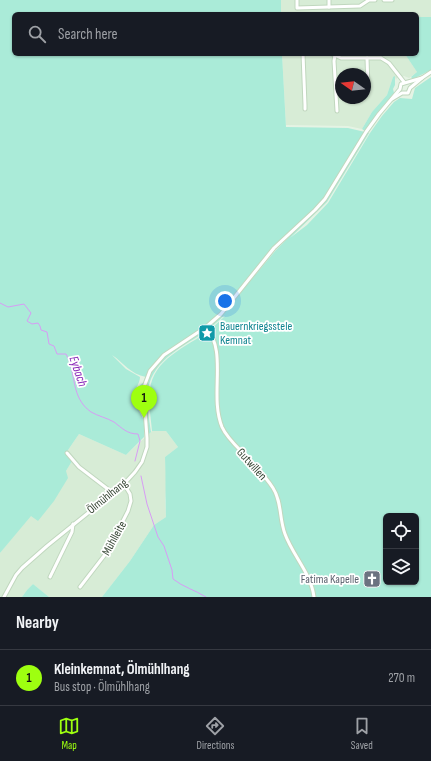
<!DOCTYPE html>
<html lang="en">
<head>
<meta charset="utf-8">
<style>
	body { margin:0; font-family:"Sofia Sans Condensed",sans-serif; background:#20242c; color:#f1f3f6 }
	.controls { position:absolute; right:12px; bottom:12px; display:grid; overflow:hidden; border-radius:6px; box-shadow:0 1px 3px #0004 }
	.controls button { width:36px; height:36px; display:grid; place-items:center; padding:0; border:0; border-bottom:1px solid #363941; background:#171b24; color:#f1f3f6; font:20px sans-serif }
	.compass { position:absolute; left:335px; top:68px; width:36px; height:36px; border-radius:50%; background:#171b24; box-shadow:0 1px 3px #0004; rotate:284deg }
	.you { position:absolute; left:225px; top:301px; width:14px; height:14px; margin:-10px; border:3px solid #fff; border-radius:50%; background:#1a73e8; box-shadow:0 0 0 6px #1a73e833 }
	.badge { display:grid; place-items:center; width:26px; height:26px; border-radius:50%; background:#9eff10; color:#111; font-size:13px; font-weight:700 }
	.pin { position:absolute; translate:-50% -33px; filter:drop-shadow(0 1px 2px #0008) }
	.pin::after { content:''; position:absolute; top:21px; width:14px; height:12px; background:inherit; clip-path:polygon(0 0,100% 0,50% 100%) }
	.list { margin:0; padding:0; list-style:none }
	h2 { display:flex; justify-content:space-between; align-items:center; height:52px; margin:0; padding:0 16px; font-size:17px }
	h2 small { font-size:13px; font-weight:400; color:#9ea1a6 }
	.list li { display:grid; grid-template-columns:26px 1fr auto; gap:12px; align-items:center; box-sizing:border-box; height:56px; padding:0 16px; border-top:1px solid #363941 }
	.list b { display:block; font-size:15px; white-space:nowrap }
	.list p { margin:0; font-size:13px; white-space:nowrap; color:#9ea1a6 }
	.list em { font-size:13px; font-style:normal; color:#9ea1a6 }
	.icon { flex:none; width:22px; height:22px; fill:none; stroke:currentColor; stroke-width:2; stroke-linecap:round; stroke-linejoin:round }
	.map { position:relative; flex:none; width:431px; height:597px; overflow:hidden }
	.search { position:absolute; background:#171b24; box-shadow:0 1px 3px #0004; left:12px; right:12px; top:12px; height:44px; display:flex; align-items:center; gap:10px; box-sizing:border-box; padding:0 14px; border-radius:6px; color:#9ea1a6; font-size:15px }
	.sheet { height:108px; background:#171b24 }
	nav { display:flex; justify-content:space-around; align-items:center; box-sizing:border-box; height:56px; border-top:1px solid #363941; background:#171b24; font-size:11px; color:#9ea1a6 }
	nav a { display:grid; justify-items:center; gap:2px }
	nav .on { color:#9eff10 }
	.map>svg:first-child { display:block }
	.residential { fill:#d7ecd6; fill-rule:evenodd }
	.green { fill:#aaebd8; fill-rule:evenodd }
	.lines { fill:none; stroke-linecap:round; stroke-linejoin:round }
	.stream { stroke:#d79cf5; stroke-width:1 }
	.minor-casing { stroke:#c0d7be; stroke-width:5 }
	.minor { stroke:#fff; stroke-width:3 }
	.labels { text-anchor:middle; stroke-width:3.5; stroke-linejoin:round; paint-order:stroke }
	.culture-label { font-size:12px; fill:#0d838f; stroke:#fff; text-anchor:start }
	.street-label { font-size:12px; fill:#364634; stroke:#fff }
	.worship-label { font-size:12px; fill:#5b616d; stroke:#fff; text-anchor:end }
	.water-label { font-size:13px; font-style:italic; fill:#8927b8; stroke:#fff }
</style>
</head>
<body>
<div class="map">
<svg width="431" height="597" viewBox="0 0 431 597">
	<rect width="100%" height="100%" fill="#e5f3e4"/>
	<g class="residential">
		<polygon points="281,0 431,0 431,17 417,17 417,14 394,14 391,12 386,12 386,14 281,14"/>
		<path d="M282,54h123l12,18 -8,6 -5,-2 -3,1 -3,-2 -2,5 -1,-3h-2l-6,18 -15,17 -10,17 -14,-3 -62,-1zM341,74h24v24h-24z"/>
		<polygon points="152,431 166,431 178,447 165,457 167,481 165,500 166,517 154,525 130,561 102,597 49,597 33,584 27,590 22,597 0,597 0,553 66,471 72,461 66,453 79,434 126,455"/>
	</g>
	<g class="green">
		<path d="M0,0h281v14h-267v40h268l4,73 62,1 17,4 -41,66 -10,11 -41,38 -55,67 -13,12 -42,28 -14,16 -3,7c-16,-3 -22,-14 -34,-22l14,14 14,8c0,8 -8,14 -6,24 2,7 8,13 10,20 1,3 1,6 1,9h-1v7l-18,18 -47,-21 -13,19 6,8 -6,10 2,7 -14,23 -16,20 -7,-5 -31,37z"/>
		<polygon points="417,17 431,17 431,70 413,79 411,77 417,72 405,54 417,54"/>
		<polygon points="395,76 395,85 393,89 394,93 377,113 365,131 362,129 372,112 387,95 393,77"/>
		<path d="M431,77v520h-329l28,-36 24,-36 12,-8c-1,-20 0,-40 -1,-60l13,-10 -12,-16h-14c-1,-13 -4,-27 -2,-41 3,-31 36,-43 59,-59l7,18v62l3,10 5,7c-2,-6 -5,-12 -6,-18 -3,-24 7,-60 -8,-80l15,-14h-1l-15,13 -1,-2 23,-23 45,-54 50,-50 41,-67h2l-42,69 -37,36 17,-13 21,-22 42,-70 12,-17 12,-14 6,-4 12,1 3,-11zM386,516h30v66h-30z"/>
		<path d="M207,328l1,2c-23,16 -54,28 -60,59 -2,13 1,29 3,43l-2,2c-3,-28 -9,-59 16,-78 13,-10 28,-18 42,-28z"/>
		<path d="M144,382l-3,14 2,19c-6,-9 -10,-27 1,-33z"/>
		<polygon points="33,584 49,597 22,597 27,590"/>
	</g>
	<g class="lines">
		<g class="stream">
			<path d="M0,303l8,4 16,-3 7,9 -4,8 5,3 6,-1 2,3 1,4 6,2 2,12 5,2 3,8h9c11,20 4,43 25,58 7,4 16,6 23,10 8,6 13,12 24,12l2,7 -5,20"/>
			<path d="M141,476l6,28 11,33 6,9 8,24 1,9c10,8 22,11 33,18"/>
		</g>
		<defs>
			<g id="minor">
				<polyline points="297,0 297,8 360,6 369,0 375,0"/>
				<polyline points="384,0 392,0"/>
				<polyline points="329,7 329,0"/>
				<polyline points="303,54 305,105 305,109"/>
				<polyline points="332,54 341,58 381,58 389,63 404,82"/>
				<polyline points="335,55 334,61 337,111"/>
				<polyline points="365,96 368,89 367,58"/>
				<polyline points="392,99 402,93 408,93 410,88 422,78 431,72"/>
				<path d="M206,327c22,25 3,68 16,100 4,9 12,17 19,24 11,12 23,23 32,37 9,14 6,30 12,46 8,22 26,39 29,63"/>
				<polyline points="67,453 79,467 113,493"/>
				<polyline points="50,577 72,532 73,524"/>
				<polyline points="80,587 107,552 128,511 131,501 130,494 124,484"/>
				<polyline points="4,597 16,575 22,568 47,546 124,484 135,472 142,462 147,447 147,438 144,396 144,387 150,371 164,355 206,327 221,314 274,248 315,210 325,199 366,132 379,114 400,89 401,84 422,78"/>
			</g>
		</defs>
		<use href="#minor" class="minor-casing"/>
		<use href="#minor" class="minor"/>
	</g>
	<defs>
		<symbol id="sight-square" viewBox="-11 -11 22 22"><rect x="-9" y="-9" width="18" height="18" rx="4" fill="#0f9aa8" stroke="#fff"/><path d="M0-6L1.8-2.2L6-1.7L2.9 1.2L3.7 5.4L0 3.3L-3.7 5.4L-2.9 1.2L-6-1.7L-1.8-2.2Z" fill="#fff"/></symbol>
		<symbol id="church-square" viewBox="-11 -11 22 22"><rect x="-9" y="-9" width="18" height="18" rx="4" fill="#6b7280" stroke="#fff"/><path d="M-1.2-6h2.4v3.5h3.3v2.4h-3.3V6h-2.4V-.1h-3.3v-2.4h3.3Z" fill="#fff"/></symbol>
	</defs>
	<g fill-rule="evenodd">
		<use href="#sight-square" x="197" y="323" width="20" height="20"/>
		<use href="#church-square" x="362" y="569" width="20" height="20"/>
	</g>
	<g class="labels">
		<g class="culture-label">
			<text x="220" y="330">Bauernkriegsstele<tspan x="220" dy="14">Kemnat</tspan></text>
		</g>
		<g class="street-label">
			<text transform="translate(252 464) rotate(48)" y="4">Gutwillen</text>
			<text transform="translate(107 496) rotate(-39)" y="4">Ölmühlhang</text>
			<text transform="translate(114 538) rotate(-61)" y="4">Mühlleite</text>
		</g>
		<g class="worship-label">
			<text x="359" y="583">Fatima Kapelle</text>
		</g>
		<g class="water-label">
			<text transform="translate(79 371) rotate(71)" y="5">Eybach</text>
		</g>
	</g>
</svg>
<div class="controls">
<button><svg class="icon" aria-label="locate" viewBox="0 0 24 24"><circle cx="12" cy="12" r="6"/><path d="M12 2v4M12 18v4M2 12h4M18 12h4"/></svg></button>
<button><svg class="icon" aria-label="layers" viewBox="0 0 24 24"><path d="M12 4l9 5-9 5-9-5zM3 14l9 5 9-5"/></svg></button>
</div>
<svg class="compass" viewBox="-18 -18 36 36"><path d="M0-13l5 13h-10z" fill="#e53935"/><path d="M0 13l5-13h-10z" fill="#9ea1a6"/></svg>
<div class="you"></div>
<div class="pin badge" style="left:144px;top:418px">1</div>
<div class="search"><svg class="icon" aria-label="search" viewBox="0 0 24 24"><circle cx="10" cy="10" r="6"/><path d="M15 15l6 6"/></svg>Search here</div>
</div>
<section class="sheet">
<h2>Nearby<small></small></h2>
<ul class="list">
<li><span class="badge">1</span><div><b>Kleinkemnat, Ölmühlhang</b><p>Bus stop · Ölmühlhang</p></div><em>270 m</em></li>
</ul>
</section>
<nav>
<a class="on"><svg class="icon" aria-label="map" viewBox="0 0 24 24"><path d="M3 6l6-2 6 2 6-2v14l-6 2-6-2-6 2zM9 4v14M15 6v14"/></svg>Map</a>
<a><svg class="icon" aria-label="directions" viewBox="0 0 24 24"><path d="M12 3l9 9-9 9-9-9zM9 14v-3h6M13 9l2 2-2 2"/></svg>Directions</a>
<a><svg class="icon" aria-label="saved" viewBox="0 0 24 24"><path d="M7 4h10v16l-5-4-5 4z"/></svg>Saved</a>
</nav>
</body>
</html>
